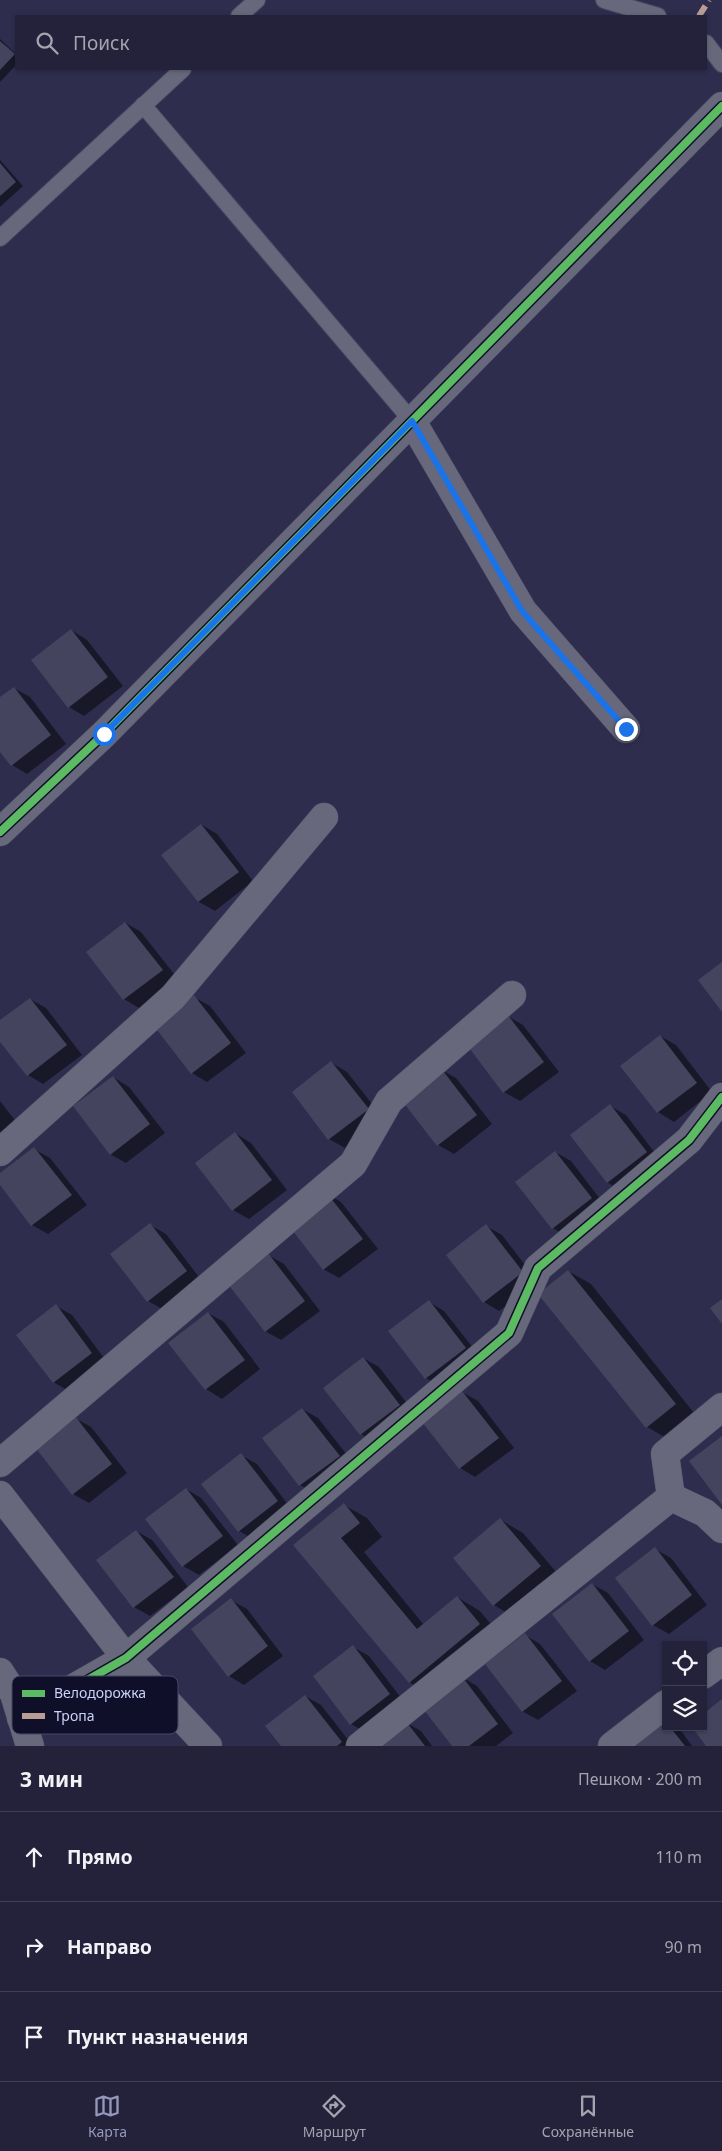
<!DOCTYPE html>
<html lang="ru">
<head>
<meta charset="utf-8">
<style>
	body { margin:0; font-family:"Noto Sans",sans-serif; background:#2b2a42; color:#f1f3f6 }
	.controls { position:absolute; right:15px; bottom:15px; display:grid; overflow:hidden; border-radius:0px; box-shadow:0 1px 4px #0004 }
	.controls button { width:45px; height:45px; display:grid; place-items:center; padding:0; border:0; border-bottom:1px solid #403f54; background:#23223a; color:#f1f3f6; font:25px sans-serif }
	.stop { position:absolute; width:15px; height:15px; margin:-11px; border:4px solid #1a73e8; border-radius:50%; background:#fff }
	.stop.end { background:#1a73e8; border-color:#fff; box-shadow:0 1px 5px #0008 }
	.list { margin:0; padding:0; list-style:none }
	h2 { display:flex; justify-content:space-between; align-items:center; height:65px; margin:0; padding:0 20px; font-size:21px }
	h2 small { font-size:16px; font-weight:400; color:#a3a4af }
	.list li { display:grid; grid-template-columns:32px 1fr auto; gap:15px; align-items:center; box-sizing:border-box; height:90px; padding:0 20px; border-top:1px solid #403f54 }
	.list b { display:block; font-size:19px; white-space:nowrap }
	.list em { font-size:16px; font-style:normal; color:#a3a4af }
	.icon { flex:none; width:28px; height:28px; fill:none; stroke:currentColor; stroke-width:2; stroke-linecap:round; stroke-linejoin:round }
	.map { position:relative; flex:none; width:722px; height:1746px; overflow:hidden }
	.search { position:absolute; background:#23223a; box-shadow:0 1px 4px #0004; left:15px; right:15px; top:15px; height:55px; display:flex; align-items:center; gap:12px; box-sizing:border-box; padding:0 18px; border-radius:0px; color:#a3a4af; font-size:19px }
	.sheet { height:335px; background:#23223a }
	nav { display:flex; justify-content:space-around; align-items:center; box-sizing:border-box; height:70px; border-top:1px solid #403f54; background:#23223a; font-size:14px; color:#a3a4af }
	nav a { display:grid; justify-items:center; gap:2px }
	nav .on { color:#9598bc }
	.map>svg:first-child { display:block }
	.shadow { fill:#0007 }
	.building { fill:#44445f }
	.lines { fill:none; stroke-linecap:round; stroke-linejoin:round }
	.lane-casing { stroke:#484763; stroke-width:18 }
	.street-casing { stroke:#484763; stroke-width:29 }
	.lane { stroke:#67687b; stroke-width:16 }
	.street { stroke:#67687b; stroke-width:28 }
	.quiet { stroke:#b99d93; stroke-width:6; stroke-dasharray:12 6; stroke-linecap:butt }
	.cycleway-casing { stroke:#0f0f29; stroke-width:11 }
	.cycleway { stroke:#5cba63; stroke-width:8 }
	.route { stroke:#1a73e8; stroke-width:6 }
	.key { fill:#0f0f29; stroke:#484967; stroke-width:1 }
	.key-label { font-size:14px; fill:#ccd1f7 }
</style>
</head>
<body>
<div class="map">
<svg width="722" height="1746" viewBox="0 0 722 1746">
	<rect width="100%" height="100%" fill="#2f2d4e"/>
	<g class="shadow">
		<polygon points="0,39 16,54 16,65 0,82"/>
		<polygon points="0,160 23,186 0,207"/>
		<polygon points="71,630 87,640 123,686 84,716 69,707"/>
		<polygon points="14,688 30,697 66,744 27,774 12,765 0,750 0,699"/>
		<polygon points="202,825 217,834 253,881 215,911 199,902 163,855"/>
		<polygon points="126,923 141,932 178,979 139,1008 124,999"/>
		<polygon points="194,997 210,1006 246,1053 207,1082 192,1073"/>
		<polygon points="30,999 46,1008 82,1055 43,1084 28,1075 0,1040 0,1022"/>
		<polygon points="507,1016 523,1025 559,1072 520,1101 504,1092 468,1045"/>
		<polygon points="660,1036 676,1045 712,1092 674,1122 658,1112 622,1066"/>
		<polygon points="332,1063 347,1072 383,1118 345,1148 329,1139"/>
		<polygon points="440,1069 456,1078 492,1124 454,1154 438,1145"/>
		<polygon points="113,1077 129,1087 165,1133 126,1163 110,1154"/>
		<polygon points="0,1101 17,1123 0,1136"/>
		<polygon points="610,1106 626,1115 662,1162 623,1192 607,1182"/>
		<polygon points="235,1133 251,1143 287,1190 249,1219 233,1210"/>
		<polygon points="34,1149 50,1158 87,1205 48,1234 32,1225 0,1183 0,1175"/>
		<polygon points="555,1152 571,1161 607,1208 568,1238 553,1228"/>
		<polygon points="326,1193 341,1202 378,1249 339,1278 323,1269"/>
		<polygon points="150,1225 166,1234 202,1281 164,1310 148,1301"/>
		<polygon points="486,1226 502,1235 538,1282 499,1311 484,1302"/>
		<polygon points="268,1255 284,1264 320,1311 281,1340 265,1331"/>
		<polygon points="568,1271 591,1284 698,1418 670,1440 647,1427"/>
		<polygon points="429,1302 444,1311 481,1358 442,1387 426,1378 390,1331"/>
		<polygon points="56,1306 72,1315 107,1362 69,1391 53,1382"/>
		<polygon points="208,1313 224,1322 260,1369 222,1399 206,1389 170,1343"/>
		<polygon points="363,1358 379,1367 415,1414 377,1444 361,1434 325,1388"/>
		<polygon points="462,1392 478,1401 514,1448 475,1477 460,1468"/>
		<polygon points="302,1409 318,1418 355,1465 316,1494 300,1485 264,1438"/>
		<polygon points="75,1418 91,1427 127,1473 89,1503 73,1494"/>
		<polygon points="241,1455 257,1464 293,1511 255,1540 239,1531"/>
		<polygon points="186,1489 201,1498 238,1545 199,1575 183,1566"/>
		<polygon points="344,1505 367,1518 382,1537 364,1552 424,1625 457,1597 480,1611 502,1638 432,1695 409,1682 295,1545"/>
		<polygon points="501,1520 523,1533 563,1580 517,1619 494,1605 454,1558"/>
		<polygon points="136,1531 152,1540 188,1587 150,1616 134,1607 98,1560"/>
		<polygon points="655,1549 671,1558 707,1605 669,1634 653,1625"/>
		<polygon points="592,1584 608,1593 644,1640 605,1670 590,1661"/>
		<polygon points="231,1600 247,1609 283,1656 244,1685 229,1676"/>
		<polygon points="525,1635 540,1644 577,1691 538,1720 522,1711"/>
		<polygon points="353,1647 369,1656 405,1703 367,1733 351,1724"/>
		<polygon points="462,1677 477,1686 513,1733 496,1746 454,1746"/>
		<polygon points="305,1696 321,1705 353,1746 282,1746"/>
		<polygon points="405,1722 421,1731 432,1746 374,1746"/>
		<polygon points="666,1727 673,1727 682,1732 692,1746 636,1746"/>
	</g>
	<g class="building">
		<polygon points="0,41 15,54 0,70"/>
		<polygon points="0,163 16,182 0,196"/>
		<polygon points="71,629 108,677 68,708 31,660"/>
		<polygon points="14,687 51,735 11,766 0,752 0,697"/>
		<polygon points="201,824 239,872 198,902 161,855"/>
		<polygon points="125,922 163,970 123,1000 86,952"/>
		<polygon points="722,962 722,1012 698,980"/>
		<polygon points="194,995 231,1043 191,1074 154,1026"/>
		<polygon points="30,998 67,1045 27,1076 0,1042 0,1020"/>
		<polygon points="507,1014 544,1062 503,1093 467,1045"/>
		<polygon points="660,1035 697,1083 657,1113 620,1066"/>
		<polygon points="331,1061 369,1109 328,1140 292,1092"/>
		<polygon points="440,1067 477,1115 437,1146 400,1098"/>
		<polygon points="113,1076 150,1124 110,1155 73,1106"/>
		<polygon points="610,1104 647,1152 607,1183 570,1135"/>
		<polygon points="235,1132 272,1180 232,1211 195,1163"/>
		<polygon points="34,1147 72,1195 31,1226 0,1185 0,1173"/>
		<polygon points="555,1151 592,1198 552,1229 515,1182"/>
		<polygon points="326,1192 363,1239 323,1270 286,1222"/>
		<polygon points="150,1223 187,1271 147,1302 110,1254"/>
		<polygon points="486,1224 523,1272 483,1303 446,1255"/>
		<polygon points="268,1253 305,1301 265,1332 228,1284"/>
		<polygon points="568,1270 676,1404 646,1428 538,1294"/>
		<polygon points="722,1299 722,1324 710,1308"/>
		<polygon points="429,1300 466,1348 425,1379 388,1331"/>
		<polygon points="56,1304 92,1353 53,1383 16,1335"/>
		<polygon points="208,1312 245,1360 205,1390 168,1343"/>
		<polygon points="363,1357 400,1405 360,1435 323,1388"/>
		<polygon points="462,1391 499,1438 459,1469 422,1422"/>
		<polygon points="302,1408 340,1456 299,1486 262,1438"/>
		<polygon points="75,1416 112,1464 72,1495 35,1447"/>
		<polygon points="722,1436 722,1505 689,1461"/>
		<polygon points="241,1453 278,1501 238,1532 201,1484"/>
		<polygon points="186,1488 223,1536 182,1567 145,1519"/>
		<polygon points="344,1503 360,1523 341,1538 417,1629 457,1596 480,1624 409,1683 293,1545"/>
		<polygon points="500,1518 541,1566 493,1606 453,1558"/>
		<polygon points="136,1530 174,1577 133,1608 96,1560"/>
		<polygon points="655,1547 692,1595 652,1626 615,1578"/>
		<polygon points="592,1583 629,1631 589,1662 552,1614"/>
		<polygon points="231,1598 268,1646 228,1677 191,1629"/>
		<polygon points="525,1633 562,1681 522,1712 485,1664"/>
		<polygon points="353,1645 390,1694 350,1725 313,1676"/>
		<polygon points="461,1675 498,1724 469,1746 452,1746 421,1706"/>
		<polygon points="305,1695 342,1742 337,1746 281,1746 265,1726"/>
		<polygon points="722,1699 722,1746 706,1746 692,1727 703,1727 703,1714"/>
		<polygon points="405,1720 425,1746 372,1746"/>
		<polygon points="666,1722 666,1727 670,1727 685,1746 634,1746"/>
	</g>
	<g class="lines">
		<defs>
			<g id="lane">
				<polyline points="604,0 658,16"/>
				<polyline points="239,16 257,0"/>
				<polyline points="706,43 722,64"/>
				<polyline points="143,105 412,421"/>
				<polyline points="0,238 183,69"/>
			</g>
			<g id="street">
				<polyline points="412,421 523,611 626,729"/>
				<polyline points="0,832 104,734 722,106"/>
				<polyline points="0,1152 173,997 324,817"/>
				<polyline points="0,1463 353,1164 389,1101 512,995"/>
				<polyline points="0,1495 126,1658 208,1746"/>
				<polyline points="671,1497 705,1513 722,1529"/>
				<polyline points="0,1672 14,1694 30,1746"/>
				<polyline points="703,1675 722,1661"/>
				<polyline points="21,1718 126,1658 509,1333 538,1268 689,1140 722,1097"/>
				<polyline points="360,1746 671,1497 665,1454 722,1407"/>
				<polyline points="612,1746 666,1704"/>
			</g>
		</defs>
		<use href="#lane" class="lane-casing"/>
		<use href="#street" class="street-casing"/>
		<use href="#lane" class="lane"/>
		<use href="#street" class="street"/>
		<polyline class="quiet" points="699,16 709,0"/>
		<defs>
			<g id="cycleway">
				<polyline points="0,832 104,734 722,106"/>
				<polyline points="21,1718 126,1658 509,1333 538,1268 689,1140 722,1097"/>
			</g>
		</defs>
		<use href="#cycleway" class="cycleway-casing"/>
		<use href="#cycleway" class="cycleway"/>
	</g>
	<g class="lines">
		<polyline class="route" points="104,734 412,421 522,611 626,729"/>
	</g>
	<rect x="12" y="1676" width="166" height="58" rx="8" class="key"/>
	<rect x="22" y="1690" width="23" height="7" fill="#5cba63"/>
	<rect x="22" y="1713" width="23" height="6" fill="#b99d93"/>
	<g class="key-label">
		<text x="54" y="1698">Велодорожка</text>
		<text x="54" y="1721">Тропа</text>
	</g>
</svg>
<div class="controls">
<button><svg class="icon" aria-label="locate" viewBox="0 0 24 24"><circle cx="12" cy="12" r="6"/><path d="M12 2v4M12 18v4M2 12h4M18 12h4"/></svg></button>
<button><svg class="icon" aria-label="layers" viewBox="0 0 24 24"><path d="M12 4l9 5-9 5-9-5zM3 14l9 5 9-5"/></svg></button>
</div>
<div class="stop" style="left:104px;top:734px"></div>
<div class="stop end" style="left:626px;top:729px"></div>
<div class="search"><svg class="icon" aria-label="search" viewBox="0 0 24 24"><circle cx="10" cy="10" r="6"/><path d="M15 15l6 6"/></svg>Поиск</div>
</div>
<section class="sheet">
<h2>3 мин<small>Пешком · 200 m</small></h2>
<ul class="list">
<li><svg class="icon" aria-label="ahead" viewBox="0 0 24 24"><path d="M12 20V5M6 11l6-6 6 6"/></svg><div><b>Прямо</b></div><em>110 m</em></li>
<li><svg class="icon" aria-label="right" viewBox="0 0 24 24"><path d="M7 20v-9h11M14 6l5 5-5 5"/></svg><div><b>Направо</b></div><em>90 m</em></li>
<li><svg class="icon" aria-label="arrive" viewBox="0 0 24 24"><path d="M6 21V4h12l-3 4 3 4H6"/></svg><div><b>Пункт назначения</b></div></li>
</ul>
</section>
<nav>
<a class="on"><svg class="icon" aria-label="map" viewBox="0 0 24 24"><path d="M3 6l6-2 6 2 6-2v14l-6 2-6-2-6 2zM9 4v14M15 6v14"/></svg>Карта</a>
<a><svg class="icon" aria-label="directions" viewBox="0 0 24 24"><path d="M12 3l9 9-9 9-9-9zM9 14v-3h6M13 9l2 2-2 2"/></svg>Маршрут</a>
<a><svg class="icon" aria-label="saved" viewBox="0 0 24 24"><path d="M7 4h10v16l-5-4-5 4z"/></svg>Сохранённые</a>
</nav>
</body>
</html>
